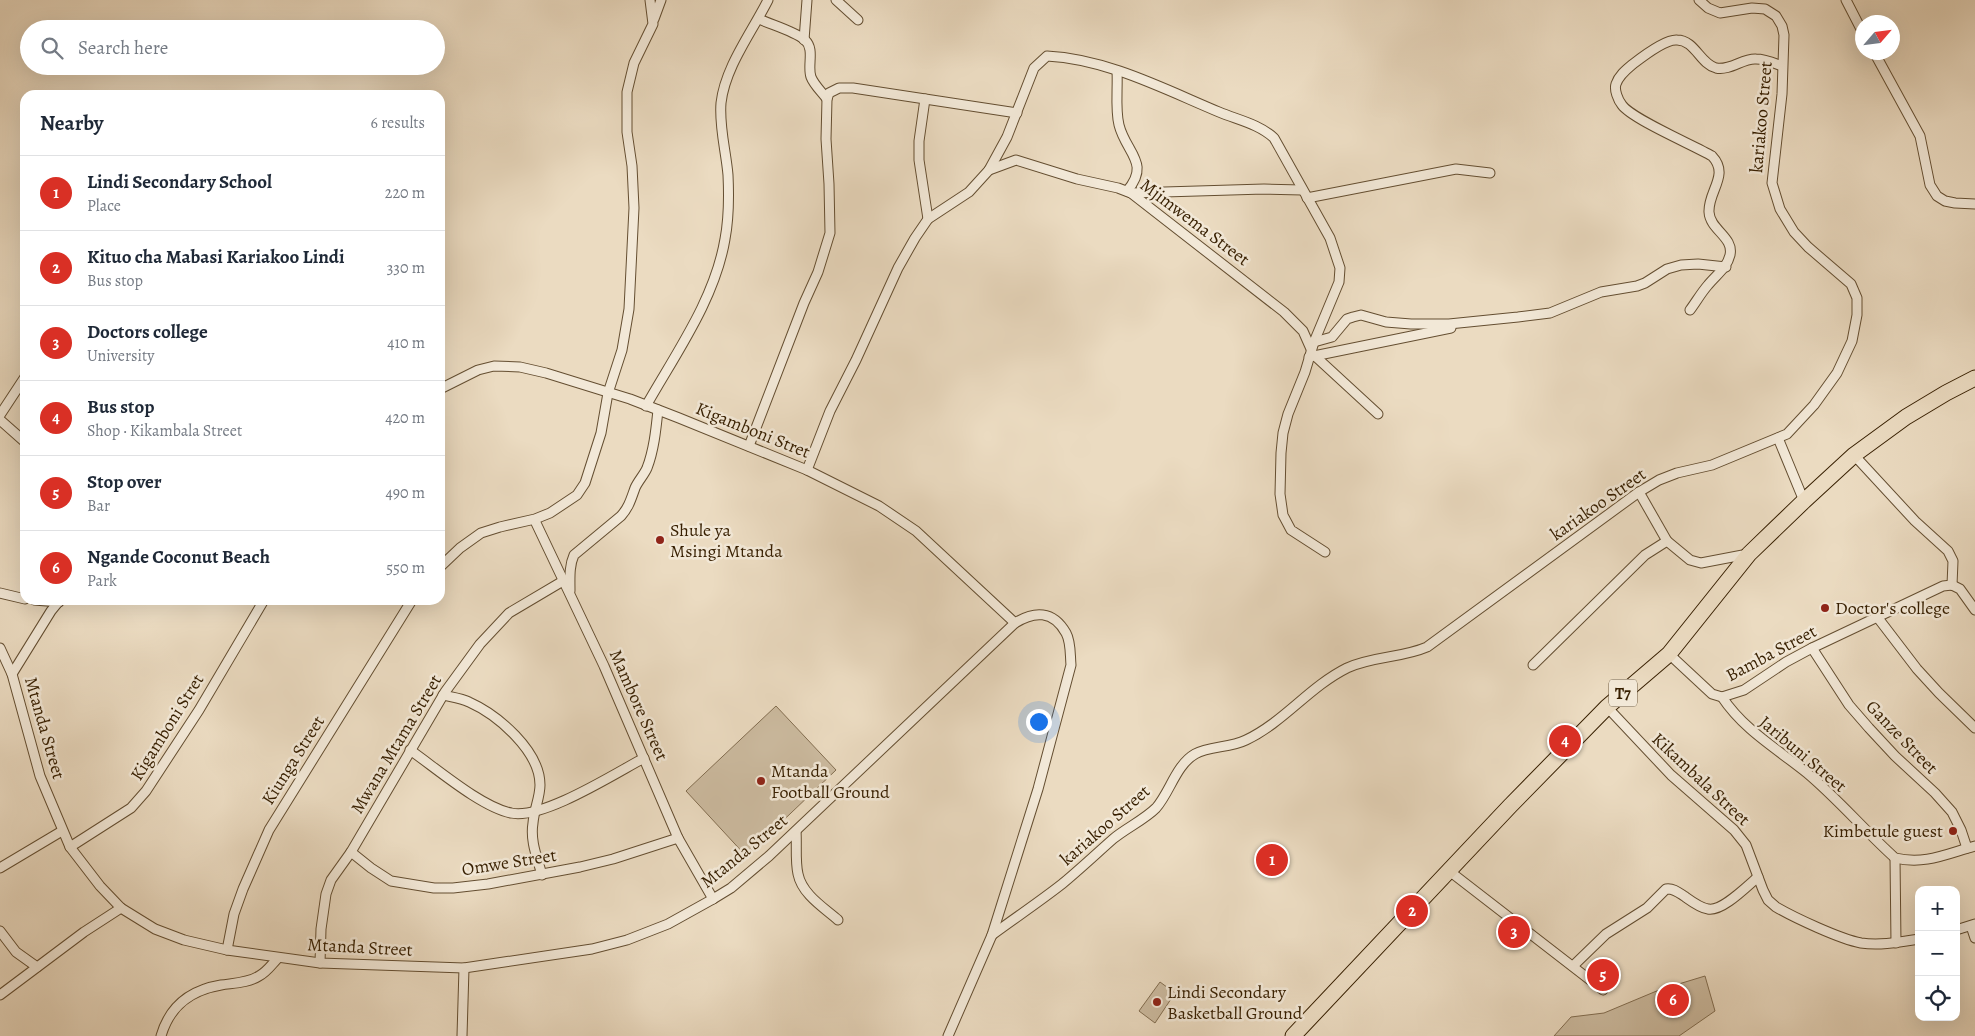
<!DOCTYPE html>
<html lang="en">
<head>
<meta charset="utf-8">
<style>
	body { margin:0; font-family:Alegreya,serif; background:#f6f6f7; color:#1f2937 }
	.controls { position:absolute; right:15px; bottom:15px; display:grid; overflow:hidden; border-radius:10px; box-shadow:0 5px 20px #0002 }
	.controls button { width:45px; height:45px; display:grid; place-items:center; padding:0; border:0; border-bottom:1px solid #e0e1e3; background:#fff; color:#1f2937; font:25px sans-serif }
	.compass { position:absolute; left:1855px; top:15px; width:45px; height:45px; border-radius:50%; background:#fff; box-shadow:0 5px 20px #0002; rotate:62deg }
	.you { position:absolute; left:1038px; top:721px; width:18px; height:18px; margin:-12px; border:4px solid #fff; border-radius:50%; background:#1a73e8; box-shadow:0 0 0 8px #1a73e833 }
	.badge { display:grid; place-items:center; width:32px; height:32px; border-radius:50%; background:#d93025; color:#fff; font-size:16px; font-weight:700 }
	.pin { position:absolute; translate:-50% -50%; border:2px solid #fff; box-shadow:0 1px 5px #0006 }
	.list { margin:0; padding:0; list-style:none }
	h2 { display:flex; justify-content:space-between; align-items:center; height:65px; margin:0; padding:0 20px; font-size:21px }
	h2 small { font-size:16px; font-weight:400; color:#747a83 }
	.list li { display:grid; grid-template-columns:32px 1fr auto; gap:15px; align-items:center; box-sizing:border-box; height:75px; padding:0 20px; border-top:1px solid #e0e1e3 }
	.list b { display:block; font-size:19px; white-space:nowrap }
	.list p { margin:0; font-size:16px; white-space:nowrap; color:#747a83 }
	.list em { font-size:16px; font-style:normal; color:#747a83 }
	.icon { flex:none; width:28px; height:28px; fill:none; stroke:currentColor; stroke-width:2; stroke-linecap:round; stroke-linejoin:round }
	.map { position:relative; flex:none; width:1975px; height:1036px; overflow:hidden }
	.search { position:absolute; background:#fff; box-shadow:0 5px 20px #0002; left:20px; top:20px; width:425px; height:55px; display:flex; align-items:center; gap:12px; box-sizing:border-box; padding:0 18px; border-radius:28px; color:#747a83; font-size:19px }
	.panel { position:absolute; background:#fff; box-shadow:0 5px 20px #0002; left:20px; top:90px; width:425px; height:515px; border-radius:15px }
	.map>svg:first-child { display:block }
	.green { fill:#ccbba0; stroke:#826d50 }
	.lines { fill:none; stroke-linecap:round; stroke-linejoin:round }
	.minor-casing { stroke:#644e31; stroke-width:11 }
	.trunk-casing { stroke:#371f01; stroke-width:17 }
	.minor { stroke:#f2e8d7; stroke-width:9 }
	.trunk { stroke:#ebdbc1; stroke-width:15 }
	.poi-dot { fill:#8f2418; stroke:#f2e8d7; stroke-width:2 }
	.labels { text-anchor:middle; stroke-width:5; stroke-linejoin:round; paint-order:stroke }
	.shield { fill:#f2e8d7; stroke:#6f5b41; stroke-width:1 }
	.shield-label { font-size:16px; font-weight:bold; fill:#371f01 }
	.street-label { font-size:18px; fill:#371f01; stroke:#f2e8d7 }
	.poi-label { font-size:18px; fill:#371f01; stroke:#f2e8d7; text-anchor:start }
</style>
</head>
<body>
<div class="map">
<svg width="1975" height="1036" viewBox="0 0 1975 1036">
	<rect width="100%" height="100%" fill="#ebdbc1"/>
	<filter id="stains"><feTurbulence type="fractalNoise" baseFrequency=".004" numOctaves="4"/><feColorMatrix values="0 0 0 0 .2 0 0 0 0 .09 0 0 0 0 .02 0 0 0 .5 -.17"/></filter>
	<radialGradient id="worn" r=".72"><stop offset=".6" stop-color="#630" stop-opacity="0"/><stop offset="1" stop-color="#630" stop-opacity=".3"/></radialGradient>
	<g class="green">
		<polygon points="776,706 836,770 746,856 686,791"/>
		<polygon points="1705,976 1715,1011 1679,1036 1554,1036 1571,1017 1604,1013 1659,990"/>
		<polygon points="1160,982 1175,993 1155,1023 1139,1011"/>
	</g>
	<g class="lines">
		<defs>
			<g id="minor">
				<polyline points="836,0 858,20"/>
				<polyline points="1846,0 1862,31"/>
				<polyline points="654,19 661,0"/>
				<path d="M759,19c13,6 35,12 46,21 10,9 2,26 6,37 3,8 11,15 16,22"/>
				<polyline points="804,40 807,0"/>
				<polyline points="1874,52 1920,136 1930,185 1937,196 1945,201 1955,203 1975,204"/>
				<path d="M1117,71c1,17 -2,38 2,54 7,28 32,38 8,66"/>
				<polyline points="925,99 919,141 919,160 928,219"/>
				<path d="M989,170l18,-33 27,-69 13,-12c60,3 117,33 172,56 19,8 40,12 55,26l56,100 10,30 -1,14 -25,60 -9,30 -17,42 -5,19 -2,20 -1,41 3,21 8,15 34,22"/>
				<polyline points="1131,193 1264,189 1302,190"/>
				<polyline points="1307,198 1456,169 1490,173"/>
				<path d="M1690,310c6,-8 11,-17 18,-25 8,-10 19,-17 22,-30 4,-18 -20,-25 -21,-43 -1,-21 21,-37 3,-56 -19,-11 -80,-37 -90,-51 -4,-5 -8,-15 -6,-21 3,-9 11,-15 17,-20 9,-7 33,-25 44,-24 18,0 23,24 39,28 14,3 27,-10 40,-9 9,0 18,4 26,7"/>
				<polyline points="1314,342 1332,337 1347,319 1353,317 1361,315 1386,322 1411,324 1449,324 1518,317 1550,313 1601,292 1637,286 1645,283 1667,269 1681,265 1698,264 1726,267"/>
				<polyline points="1315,356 1378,414"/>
				<polyline points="1309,357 1451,328"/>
				<polyline points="440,389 478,370 494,366 520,367 546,373 630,399 679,418 807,470 879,506 916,531 1015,623"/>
				<path d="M646,406c30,-53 69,-107 79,-167 4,-21 4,-43 3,-64 -2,-24 -9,-48 -7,-72 4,-36 31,-71 47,-103"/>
				<polyline points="0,415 25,377"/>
				<polyline points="0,420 25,442"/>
				<polyline points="1778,438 1804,501"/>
				<polyline points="749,446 804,303 818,272 830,233 829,184 826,139 827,99 829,93 839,88 853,88 1017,113"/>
				<polyline points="1854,455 1915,521 1948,551 1953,561 1952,585"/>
				<polyline points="807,470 830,411 856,360 898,268 915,238 928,219 969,192 989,170 1016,160 1077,179 1118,188 1131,193 1284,312 1303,331 1311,349"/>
				<polyline points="1639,492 1667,541"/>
				<polyline points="536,523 604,666 678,838 713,899"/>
				<polyline points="440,567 460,548 481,533 500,527 535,519 550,513 577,495 585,483 601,433 608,393 622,350 629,309 634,208 632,166 627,132 627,92 634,63 653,24 650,0"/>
				<polyline points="1952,585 1960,589 1975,610"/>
				<path d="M570,591c0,-13 -1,-25 4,-36l47,-39c8,-9 10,-17 14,-28 3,-7 9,-13 12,-20 7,-18 9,-39 11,-58"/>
				<polyline points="0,593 25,599"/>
				<polyline points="34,600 59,602"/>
				<polyline points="1878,618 1917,669 1939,693 1975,728"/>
				<path d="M0,648l12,26 28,102 30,71 30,39 21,22 34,21 29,11 43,10 93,13 144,5 128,-19 35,-9 41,-16 45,-25 18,-11 38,-32 246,-233c19,-12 38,-13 51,10 5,9 4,21 5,32l-33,124 -46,146 -44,101"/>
				<polyline points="1812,648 1849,705 1869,728 1895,756 1935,793 1952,812 1961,830 1967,848"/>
				<polyline points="1669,654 1712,694 1722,697 1744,690 1786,662 1812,648 1943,586 1952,585"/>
				<polyline points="1533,665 1645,555 1667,541 1690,560 1701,563 1748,554"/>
				<polyline points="12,674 51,611 60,600"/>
				<path d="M443,695c8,2 18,3 26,7 29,13 71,49 71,83 0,12 -6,25 -7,38 -3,18 4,34 9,52"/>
				<path d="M1722,697c22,33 54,51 85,76 31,26 58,58 88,85 30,7 51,-4 80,-12"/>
				<path d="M1607,707l64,68 63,55 12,15 17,45 5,10 8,7c19,11 64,32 85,36 19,3 39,-1 58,-4"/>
				<path d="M410,750c26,18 71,57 101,63 31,7 103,-39 133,-55"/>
				<path d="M796,831c1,13 -1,30 2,43 4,20 25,33 40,46"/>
				<polyline points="70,847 131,808 146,791 199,710 264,600"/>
				<polyline points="351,852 371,868 391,881 434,888 453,888 488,884 580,867 613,859 678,838"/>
				<polyline points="1895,858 1896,943"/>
				<polyline points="0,868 62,831"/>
				<polyline points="1448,870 1603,990"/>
				<polyline points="1971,926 1975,938"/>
				<polyline points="1956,930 1975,924"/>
				<polyline points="0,931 16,952 37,967"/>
				<path d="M992,935c23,-17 47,-33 70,-51 17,-14 34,-30 51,-45 13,-11 31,-19 43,-31 14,-16 20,-43 39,-54 14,-8 35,-6 51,-14 38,-18 63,-53 101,-72 26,-12 55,-10 80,-21l212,-155 20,-12 18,-7 35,-8 75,-31 27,-29 23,-32 15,-32 5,-26v-17l-6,-14 -43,-37 -14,-15 -14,-23 -8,-26 10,-89 2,-59 -2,-9 -6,-10 -11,-7 -13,-1 -32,5 -12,-5 -9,-8"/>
				<polyline points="227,950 234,914 243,889 269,830 412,600"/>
				<polyline points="320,963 321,929 326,894 331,880 351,852 445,692 480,644 509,613 563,581"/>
				<path d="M1573,966l33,-32 41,-26 19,-19c7,-1 12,3 18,7 7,5 16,12 24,13 14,3 39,-23 50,-32"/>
				<polyline points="0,995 84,932 121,908"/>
				<path d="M161,1036c9,-31 30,-46 60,-51 13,-2 27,-2 38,-9 8,-4 13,-12 19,-18"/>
				<polyline points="462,1036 464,968"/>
			</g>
			<polyline id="trunk" points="1293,1036 1510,806 1607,707 1669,654 1749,554 1804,501 1854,455 1906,417 1946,393 1975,378"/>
		</defs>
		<use href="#minor" class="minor-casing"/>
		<use href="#trunk" class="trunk-casing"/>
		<use href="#minor" class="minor"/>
		<use href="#trunk" class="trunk"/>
	</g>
	<g class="poi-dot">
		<circle cx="660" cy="540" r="5"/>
		<circle cx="1825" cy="608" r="5"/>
		<circle cx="761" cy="781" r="5"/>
		<circle cx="1953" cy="831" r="5"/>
		<circle cx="1157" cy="1002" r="5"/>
	</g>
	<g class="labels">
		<rect class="shield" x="1609" y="679.5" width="28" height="27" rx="4"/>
		<g class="shield-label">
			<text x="1623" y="699">T7</text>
		</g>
		<g class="street-label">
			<text transform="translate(1761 117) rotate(-85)" y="6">kariakoo Street</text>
			<text transform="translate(1195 222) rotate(37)" y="6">Mjimwema Street</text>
			<text transform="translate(753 430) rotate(22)" y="6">Kigamboni Stret</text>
			<text transform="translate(1598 504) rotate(-35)" y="6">kariakoo Street</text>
			<text transform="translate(1771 653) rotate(-28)" y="6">Bamba Street</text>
			<text transform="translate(639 705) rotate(66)" y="6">Mambore Street</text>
			<text transform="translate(167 727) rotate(-58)" y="6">Kigamboni Stret</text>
			<text transform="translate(45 728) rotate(74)" y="6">Mtanda Street</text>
			<text transform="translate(1902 737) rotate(46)" y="6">Ganze Street</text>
			<text transform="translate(396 744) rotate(-59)" y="6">Mwana Mtama Street</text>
			<text transform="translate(1803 754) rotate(40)" y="6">Jaribuni Street</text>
			<text transform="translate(293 760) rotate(-58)" y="6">Kiunga Street</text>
			<text transform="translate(1701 779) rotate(43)" y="6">Kikambala Street</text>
			<text transform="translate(1105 825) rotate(-41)" y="6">kariakoo Street</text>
			<text transform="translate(744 851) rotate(-39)" y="6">Mtanda Street</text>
			<text transform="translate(509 862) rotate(-9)" y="6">Omwe Street</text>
			<text transform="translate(360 947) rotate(3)" y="6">Mtanda Street</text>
		</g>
		<g class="poi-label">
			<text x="670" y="536">Shule ya<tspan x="670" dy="21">Msingi Mtanda</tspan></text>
			<text x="1835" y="614">Doctor's college</text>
			<text x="771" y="777">Mtanda<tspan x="771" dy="21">Football Ground</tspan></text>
			<text x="1943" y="837" text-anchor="end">Kimbetule guest</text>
			<text x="1167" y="998">Lindi Secondary<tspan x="1167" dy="21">Basketball Ground</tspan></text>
		</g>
	</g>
	<rect width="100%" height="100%" filter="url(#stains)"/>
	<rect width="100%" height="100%" fill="url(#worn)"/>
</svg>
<div class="controls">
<button>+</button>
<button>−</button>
<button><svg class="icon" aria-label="locate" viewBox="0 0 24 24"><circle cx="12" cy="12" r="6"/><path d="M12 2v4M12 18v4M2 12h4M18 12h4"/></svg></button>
</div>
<svg class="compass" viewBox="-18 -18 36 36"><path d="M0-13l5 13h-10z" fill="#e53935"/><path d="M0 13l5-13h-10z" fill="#747a83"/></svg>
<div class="you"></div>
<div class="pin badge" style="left:1272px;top:860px">1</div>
<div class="pin badge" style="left:1412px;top:911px">2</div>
<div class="pin badge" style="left:1514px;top:932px">3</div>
<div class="pin badge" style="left:1565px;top:741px">4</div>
<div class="pin badge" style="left:1603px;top:975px">5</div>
<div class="pin badge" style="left:1673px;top:1000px">6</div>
<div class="search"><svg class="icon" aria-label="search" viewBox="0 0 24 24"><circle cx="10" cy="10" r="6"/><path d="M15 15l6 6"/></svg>Search here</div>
<section class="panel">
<h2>Nearby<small>6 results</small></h2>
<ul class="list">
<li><span class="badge">1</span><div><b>Lindi Secondary School</b><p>Place</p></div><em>220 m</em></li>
<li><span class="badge">2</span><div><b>Kituo cha Mabasi Kariakoo Lindi</b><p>Bus stop</p></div><em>330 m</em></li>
<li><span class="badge">3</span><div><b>Doctors college</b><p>University</p></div><em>410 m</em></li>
<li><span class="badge">4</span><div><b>Bus stop</b><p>Shop · Kikambala Street</p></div><em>420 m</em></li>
<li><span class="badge">5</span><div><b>Stop over</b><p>Bar</p></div><em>490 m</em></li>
<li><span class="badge">6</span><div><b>Ngande Coconut Beach</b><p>Park</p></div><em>550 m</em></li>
</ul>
</section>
</div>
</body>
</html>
